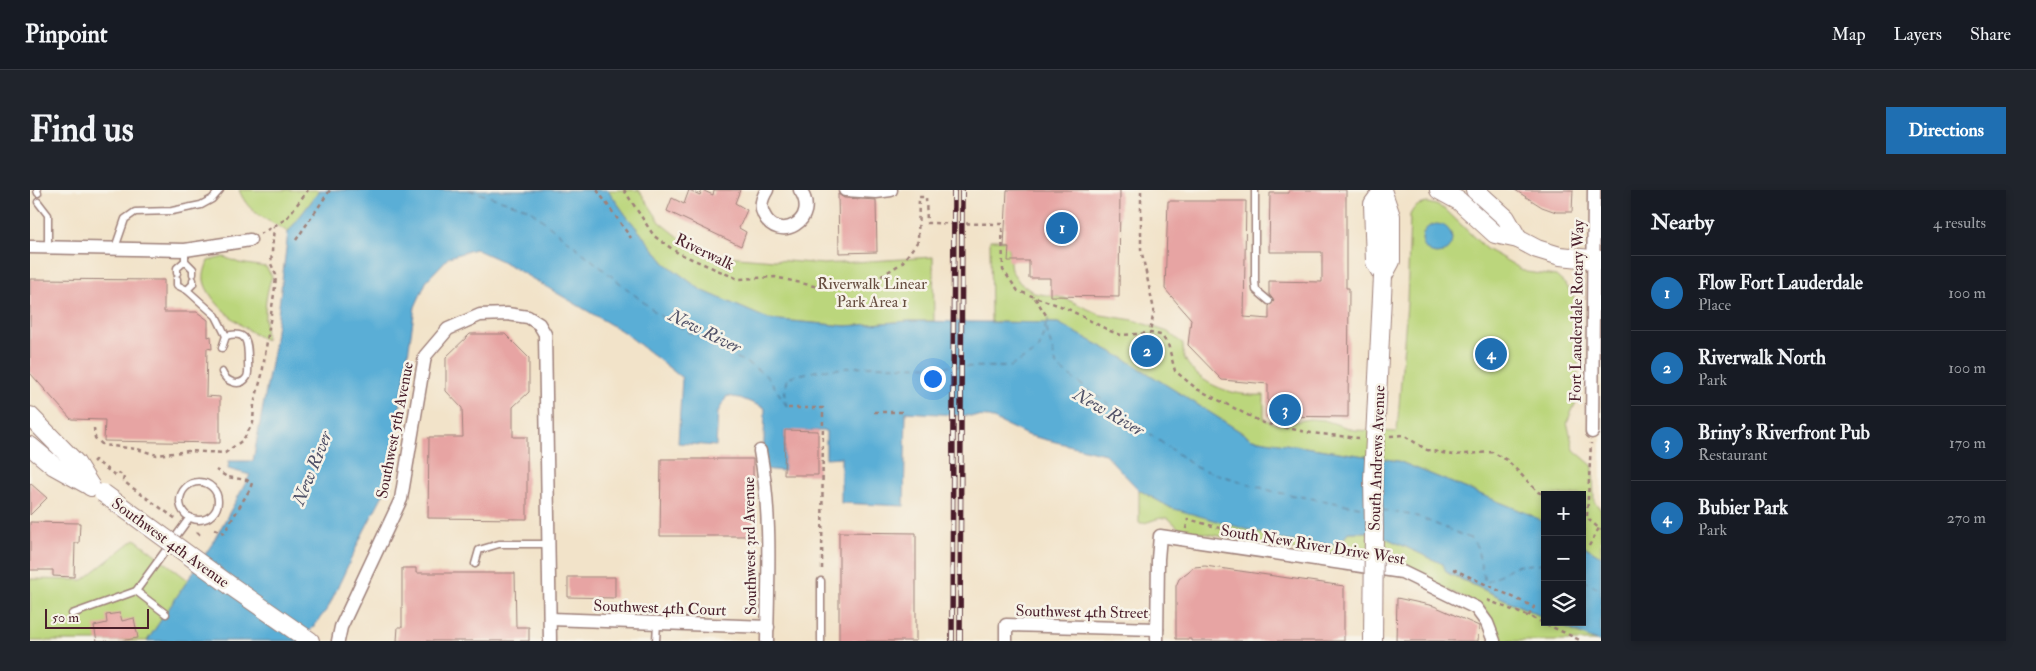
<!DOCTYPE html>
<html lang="en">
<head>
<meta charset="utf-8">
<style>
	body { margin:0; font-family:"IM FELL Double Pica",serif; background:#20242c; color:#f1f3f6 }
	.controls { position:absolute; right:15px; bottom:15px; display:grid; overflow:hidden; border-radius:0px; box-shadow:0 2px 8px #0003 }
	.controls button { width:45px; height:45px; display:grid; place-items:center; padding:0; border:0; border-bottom:1px solid #363941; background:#171b24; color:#f1f3f6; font:25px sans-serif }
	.scale { position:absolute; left:15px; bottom:12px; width:104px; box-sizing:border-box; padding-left:5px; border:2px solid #4a1f2b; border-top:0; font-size:14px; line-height:18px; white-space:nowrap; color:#4a1f2b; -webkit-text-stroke:4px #f7f3e8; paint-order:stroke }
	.you { position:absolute; left:902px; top:188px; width:18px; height:18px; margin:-12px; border:4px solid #fff; border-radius:50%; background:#1a73e8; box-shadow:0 0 0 8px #1a73e833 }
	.badge { display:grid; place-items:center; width:32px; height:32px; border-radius:50%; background:#1f6fb2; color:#fff; font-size:16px; font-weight:700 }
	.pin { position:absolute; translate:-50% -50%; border:2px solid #fff; box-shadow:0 1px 5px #0006 }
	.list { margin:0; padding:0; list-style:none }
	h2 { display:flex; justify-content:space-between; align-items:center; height:65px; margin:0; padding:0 20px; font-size:21px }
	h2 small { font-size:16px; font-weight:400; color:#9ea1a6 }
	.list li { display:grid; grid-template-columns:32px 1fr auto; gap:15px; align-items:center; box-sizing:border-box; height:75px; padding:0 20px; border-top:1px solid #363941 }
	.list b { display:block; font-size:19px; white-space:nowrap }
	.list p { margin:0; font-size:16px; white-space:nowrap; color:#9ea1a6 }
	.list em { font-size:16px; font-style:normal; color:#9ea1a6 }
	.icon { flex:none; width:28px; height:28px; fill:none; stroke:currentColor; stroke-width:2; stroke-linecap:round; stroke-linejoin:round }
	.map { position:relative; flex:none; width:1571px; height:451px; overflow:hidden; border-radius:0px }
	header { display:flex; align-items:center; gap:30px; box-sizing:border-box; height:70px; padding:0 25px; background:#171b24; border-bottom:1px solid #363941 }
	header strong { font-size:24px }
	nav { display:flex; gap:28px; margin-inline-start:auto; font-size:18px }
	.intro { display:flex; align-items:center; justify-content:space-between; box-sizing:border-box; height:120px; padding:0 30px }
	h1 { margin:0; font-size:35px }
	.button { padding:12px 22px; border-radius:0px; background:#1f6fb2; color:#fff; font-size:18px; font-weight:700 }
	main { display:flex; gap:30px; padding:0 30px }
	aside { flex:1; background:#171b24; border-radius:0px; box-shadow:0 2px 8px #0003 }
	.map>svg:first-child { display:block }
	.green { fill:#bbd67c; stroke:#827a54 }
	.water { fill:#5aaed6; stroke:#526680 }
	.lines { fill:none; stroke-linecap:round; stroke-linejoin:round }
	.ferry { stroke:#505167; stroke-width:1; stroke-dasharray:6 5; stroke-linecap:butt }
	.building { fill:#e7a4a3 }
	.service-casing { stroke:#9e817a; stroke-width:9 }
	.minor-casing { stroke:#9e817a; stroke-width:15 }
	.secondary-casing { stroke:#9e817a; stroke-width:20 }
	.path { stroke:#9e817a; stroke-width:2.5; stroke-dasharray:4 4; stroke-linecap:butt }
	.service { stroke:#fff; stroke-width:6 }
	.minor { stroke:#fff; stroke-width:12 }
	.secondary { stroke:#fff; stroke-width:18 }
	.rail-casing { stroke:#4a1f2b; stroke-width:5.5 }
	.rail { stroke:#f7f3e8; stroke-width:4; stroke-dasharray:11; stroke-linecap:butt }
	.secondary-bridge-casing { stroke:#9e817a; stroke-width:20; stroke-linecap:butt }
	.secondary-bridge { stroke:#fff; stroke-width:18 }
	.labels { text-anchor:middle; stroke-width:5; stroke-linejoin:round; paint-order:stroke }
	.street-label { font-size:16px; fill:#4a1f2b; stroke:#f7f3e8 }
	.park-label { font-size:16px; fill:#664d3f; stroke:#f7f3e8 }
	.water-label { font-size:18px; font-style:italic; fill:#505167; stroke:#f7f3e8 }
</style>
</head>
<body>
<header>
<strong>Pinpoint</strong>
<nav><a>Map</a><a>Layers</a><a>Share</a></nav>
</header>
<div class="intro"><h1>Find us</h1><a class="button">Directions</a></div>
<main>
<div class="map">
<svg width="1571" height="451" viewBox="0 0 1571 451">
	<rect width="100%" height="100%" fill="#f7f3e8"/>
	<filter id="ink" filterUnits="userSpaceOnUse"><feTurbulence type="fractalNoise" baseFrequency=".02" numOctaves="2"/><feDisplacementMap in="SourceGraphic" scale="10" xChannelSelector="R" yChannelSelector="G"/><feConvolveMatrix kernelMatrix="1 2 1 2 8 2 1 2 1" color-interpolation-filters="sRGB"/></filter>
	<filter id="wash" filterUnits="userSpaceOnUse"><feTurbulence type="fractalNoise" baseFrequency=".0096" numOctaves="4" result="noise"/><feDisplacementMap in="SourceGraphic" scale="20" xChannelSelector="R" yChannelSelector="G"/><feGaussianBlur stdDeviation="1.12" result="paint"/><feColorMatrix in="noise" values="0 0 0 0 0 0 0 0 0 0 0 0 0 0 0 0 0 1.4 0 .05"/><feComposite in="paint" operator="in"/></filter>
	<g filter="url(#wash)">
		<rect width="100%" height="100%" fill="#f2e3c9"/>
		<g class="green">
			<path d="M209,0h81l-32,42c-22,-14 -39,-17 -49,-42z"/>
			<polygon points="578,0 609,0 630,32 670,64 794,74 903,67 904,131 879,131 816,136 738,129 671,100 635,73 595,24"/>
			<path d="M1398,13l8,2 10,5 40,39 13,7 27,16 30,4 11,10 13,21 -3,93 -10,22 7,28 19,16 1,35 7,9v46l-19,-11v-50h-37v28l-16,-9 -131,-53 -146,-22 -127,-80 -67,-36 -67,-1 -1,-82h17l4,30 9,13 14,10 30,5 37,17 32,5 35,12 15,12c0,4 0,11 2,15 14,27 51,38 79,36v24l14,6 31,-6 15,1 30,10 43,2 10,-129 3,-88c4,-9 9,-11 18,-12z"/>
			<path d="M194,67l15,6 27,4 6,9c-8,22 -8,41 -6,64 -19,-8 -59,-38 -62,-60 -1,-6 2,-13 4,-19z"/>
			<path d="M1109,300l32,18 177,24h25l70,32 4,9 98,45v4h8l43,19h-96l-1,-10 -15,-24 -89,-42 -128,-19 -88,-18 -11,-10c-14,-1 -19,6 -29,5z"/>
			<polygon points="105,349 158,390 117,451 0,451 0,389 53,390"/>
		</g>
		<g class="water">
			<polygon points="290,0 578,0 595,24 635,73 671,100 738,129 816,136 879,131 1028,133 1095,169 1222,249 1368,271 1499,324 1515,333 1515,428 1416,382 1413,374 1343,342 1318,342 1310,355 1258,351 1141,318 1109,300 1075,264 997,245 959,227 876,222 874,316 811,313 811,267 796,268 796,241 755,241 754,281 733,279 735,218 710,208 697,206 688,222 686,256 648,253 652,188 595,143 474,72 445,59 419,67 397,90 385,117 359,293 334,341 298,418 272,451 117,451 182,354 220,285 198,279 199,271 223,271 244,157 258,42"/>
			<circle cx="1407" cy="49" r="15"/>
			<polygon points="1552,355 1571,366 1571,451 1566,451 1523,432 1552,432"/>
		</g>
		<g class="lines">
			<g class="ferry">
				<polyline points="439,0 499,19 633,128 724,177 739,188 758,218"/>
				<polyline points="1018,128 1017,141 1027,177 1167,278 1245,302 1336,318"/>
				<polyline points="758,217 755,202 758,187 786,181 836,176 980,177 1009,159 1017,131"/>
				<polyline points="1352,320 1386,326 1442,349 1447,357 1455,393 1485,376 1515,373"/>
				<polyline points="1552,390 1571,399"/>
			</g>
		</g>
		<g id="blocks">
			<g class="building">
				<polygon points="659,0 670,5 672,0 683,5 684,0 710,0 705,13 717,20 709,38 716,42 711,56 637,21 642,8 654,14"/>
				<polygon points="977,0 1090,0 1089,107 1020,106 1020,88 999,88 999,71 978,71 979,57 974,57"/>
				<polygon points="1259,0 1316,0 1316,98 1319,98 1318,227 1238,226 1238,194 1192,190 1158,155 1161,129 1135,99 1138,11 1216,11 1214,127 1239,129 1239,116 1244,111 1239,104 1239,91 1292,92 1292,62 1239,62 1240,3 1259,3"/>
				<polygon points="1485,0 1543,0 1542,22 1526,22 1512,17"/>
				<polygon points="808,4 814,8 846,10 847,62 809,63"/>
				<polygon points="0,89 134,90 134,122 167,122 178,130 178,147 181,146 182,159 177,158 176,206 190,207 190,253 74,251 75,230 41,229 0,183"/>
				<polygon points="440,144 475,144 499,168 499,202 483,217 483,247 497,247 497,329 398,328 399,247 433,247 432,218 416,201 416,167"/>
				<polygon points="755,240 788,241 788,285 754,285"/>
				<polygon points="631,269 723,269 723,346 630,346"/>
				<polygon points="0,293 17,308 0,325"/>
				<polygon points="0,332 50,333 49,353 45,353 44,387 23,386 23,380 0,380"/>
				<polygon points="809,342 886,343 886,451 809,451"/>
				<polygon points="1175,376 1314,396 1314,451 1161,451 1161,449 1146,449 1146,396 1149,389 1164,377"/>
				<polygon points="372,378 386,378 386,383 485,383 486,437 499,437 499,451 367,451 368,437 372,437"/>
				<polygon points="538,387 585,387 585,408 538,407"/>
				<polygon points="1367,408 1404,416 1449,436 1448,451 1366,451"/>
				<polygon points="90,423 92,431 104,428 108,448 90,451 67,451 64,436 77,433 76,425"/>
			</g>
		</g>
	</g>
	<g filter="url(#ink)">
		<use href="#blocks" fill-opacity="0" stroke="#9e817a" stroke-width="1"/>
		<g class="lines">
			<defs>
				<g id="service">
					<polyline points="7,0 8,3"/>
					<polyline points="1225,0 1225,91 1226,100 1239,111"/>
					<polyline points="8,12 18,25 18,57"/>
					<polyline points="85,58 95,29 105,22 142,21 171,15 182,9 190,0"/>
					<polyline points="155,60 155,71 163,79 163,84"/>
					<polyline points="147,83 147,78 155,71"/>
					<path d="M147,89v6l10,5 29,26 10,20c22,-6 22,7 22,25 0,5 1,11 -1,16 -7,11 -21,5 -25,-5"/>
					<polyline points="157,100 163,94 163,90"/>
					<polyline points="192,158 196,146"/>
					<circle cx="169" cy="311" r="19"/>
					<polyline points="445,374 449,360 469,354 519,354"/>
					<polyline points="106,401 136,424"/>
					<polyline points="42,424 106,401 160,327"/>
					<polyline points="626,451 627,433"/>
					<polyline points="791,451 791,391"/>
				</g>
				<g id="minor">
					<path d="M737,0c-5,8 -8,16 -3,25 14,29 57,5 36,-25"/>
					<polyline points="815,0 846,2 861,0"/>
					<polyline points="0,57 155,60 220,50"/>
					<polyline points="1562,242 1564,0"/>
					<path d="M730,261c12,63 8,127 7,190"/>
					<polyline points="521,429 738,437"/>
					<polyline points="308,451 311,437 371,309 395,166 418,139 450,125 477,124 498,127 509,134 515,144 520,451"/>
					<polyline points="976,451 976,435 1127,439"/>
					<polyline points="1127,451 1128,369 1130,346 1372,382 1446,418 1457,433 1464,451"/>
				</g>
				<g id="secondary">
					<polyline points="1409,0 1429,11 1465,44 1488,49 1507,59 1530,66 1571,70"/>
					<polyline points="1445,0 1476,28 1488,49"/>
					<polyline points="1351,3 1343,14 1345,72 1353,86 1361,71 1361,26 1352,0"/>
					<polyline points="0,226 46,273 61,297"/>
					<polyline points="0,256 24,276 60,296"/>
					<polyline points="1343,289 1344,340"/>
					<polyline points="201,396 280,451"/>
				</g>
			</defs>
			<use href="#service" class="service-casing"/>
			<use href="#minor" class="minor-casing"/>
			<use href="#secondary" class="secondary-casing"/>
			<g class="path">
				<polyline points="567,0 601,48"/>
				<polyline points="594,0 624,46 648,63 708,89 745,87 788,97 842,92 872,73 888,51 889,7 896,7 897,33 972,34 973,80 988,101 1036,118 1080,141 1091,145 1120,143 1131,145 1138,154 1145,181 1167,199 1233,233 1281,243 1329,248"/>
				<polyline points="1111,1 1111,59 1124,120 1120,143"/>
				<polyline points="230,44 256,29 278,0"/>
				<polyline points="266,50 300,0"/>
				<polyline points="1005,108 1018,128"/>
				<polyline points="758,218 793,218 792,382"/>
				<polyline points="844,222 876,222"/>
				<polyline points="64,238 65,248 73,255 107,259 127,265 158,261 195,263 213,250 223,233 224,214 232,185 245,97 246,85 241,74 244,36"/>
				<polyline points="1360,246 1373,245 1397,260 1423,265 1462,262 1477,270 1508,302 1515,305"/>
				<polyline points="63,272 65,270 86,286 89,283 94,287 93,291 146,329"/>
				<polyline points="1552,324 1571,340"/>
				<polyline points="1557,326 1561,253"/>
				<polyline points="184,339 194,343 220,299 222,293 217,290 197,287 186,280"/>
				<polyline points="1156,339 1158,329 1211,344"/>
				<polyline points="167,342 171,346"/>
				<polyline points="1559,356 1569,338"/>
				<polyline points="1423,379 1504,417 1498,427"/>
				<polyline points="1457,410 1505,429 1552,451"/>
			</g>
			<use href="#service" class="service"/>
			<use href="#minor" class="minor"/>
			<use href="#secondary" class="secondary"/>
			<defs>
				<g id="rail">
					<polyline points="922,451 924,0"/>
					<polyline points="930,451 932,0"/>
				</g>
			</defs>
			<use href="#rail" class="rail-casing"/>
			<use href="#rail" class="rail"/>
			<defs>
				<g id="secondary-bridge">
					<polyline points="1343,289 1353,86"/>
					<polyline points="73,303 201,396"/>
					<polyline points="1343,451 1344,340"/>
				</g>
			</defs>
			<use href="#secondary-bridge" class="secondary-bridge-casing"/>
			<use href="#secondary-bridge" class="secondary-bridge"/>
		</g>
	</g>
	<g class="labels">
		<g class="street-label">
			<text transform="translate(675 61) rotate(26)" y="6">Riverwalk</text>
			<text transform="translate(1546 121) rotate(-89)" y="6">Fort Lauderdale Rotary Way</text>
			<text transform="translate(364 240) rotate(-79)" y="6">Southwest 5th Avenue</text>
			<text transform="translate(1346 268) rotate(-88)" y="6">South Andrews Avenue</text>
			<text transform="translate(141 352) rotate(36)" y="6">Southwest 4th Avenue</text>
			<text transform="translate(1283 354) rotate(9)" y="6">South New River Drive West</text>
			<text transform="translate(719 356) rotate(-91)" y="6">Southwest 3rd Avenue</text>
			<text transform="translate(630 417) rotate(2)" y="6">Southwest 4th Court</text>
			<text transform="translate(1052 421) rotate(1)" y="6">Southwest 4th Street</text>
		</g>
		<g class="park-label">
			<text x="842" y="99">Riverwalk Linear<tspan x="842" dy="18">Park Area 1</tspan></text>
		</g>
		<g class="water-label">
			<text transform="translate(675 141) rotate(26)" y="6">New River</text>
			<text transform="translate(1079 222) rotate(30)" y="6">New River</text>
			<text transform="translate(282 278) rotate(-68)" y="6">New River</text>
		</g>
	</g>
</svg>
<div class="controls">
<button>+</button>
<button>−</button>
<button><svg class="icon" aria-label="layers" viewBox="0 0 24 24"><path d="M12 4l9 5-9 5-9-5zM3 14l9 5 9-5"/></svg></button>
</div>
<div class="scale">50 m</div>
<div class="you"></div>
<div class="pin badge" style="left:1032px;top:38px">1</div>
<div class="pin badge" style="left:1117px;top:161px">2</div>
<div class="pin badge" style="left:1255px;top:220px">3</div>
<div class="pin badge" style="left:1461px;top:164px">4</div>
</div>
<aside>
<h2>Nearby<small>4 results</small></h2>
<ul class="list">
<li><span class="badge">1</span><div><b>Flow Fort Lauderdale</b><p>Place</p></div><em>100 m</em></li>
<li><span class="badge">2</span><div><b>Riverwalk North</b><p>Park</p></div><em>100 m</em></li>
<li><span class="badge">3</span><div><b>Briny’s Riverfront Pub</b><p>Restaurant</p></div><em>170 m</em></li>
<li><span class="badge">4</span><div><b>Bubier Park</b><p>Park</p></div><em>270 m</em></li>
</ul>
</aside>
</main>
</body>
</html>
